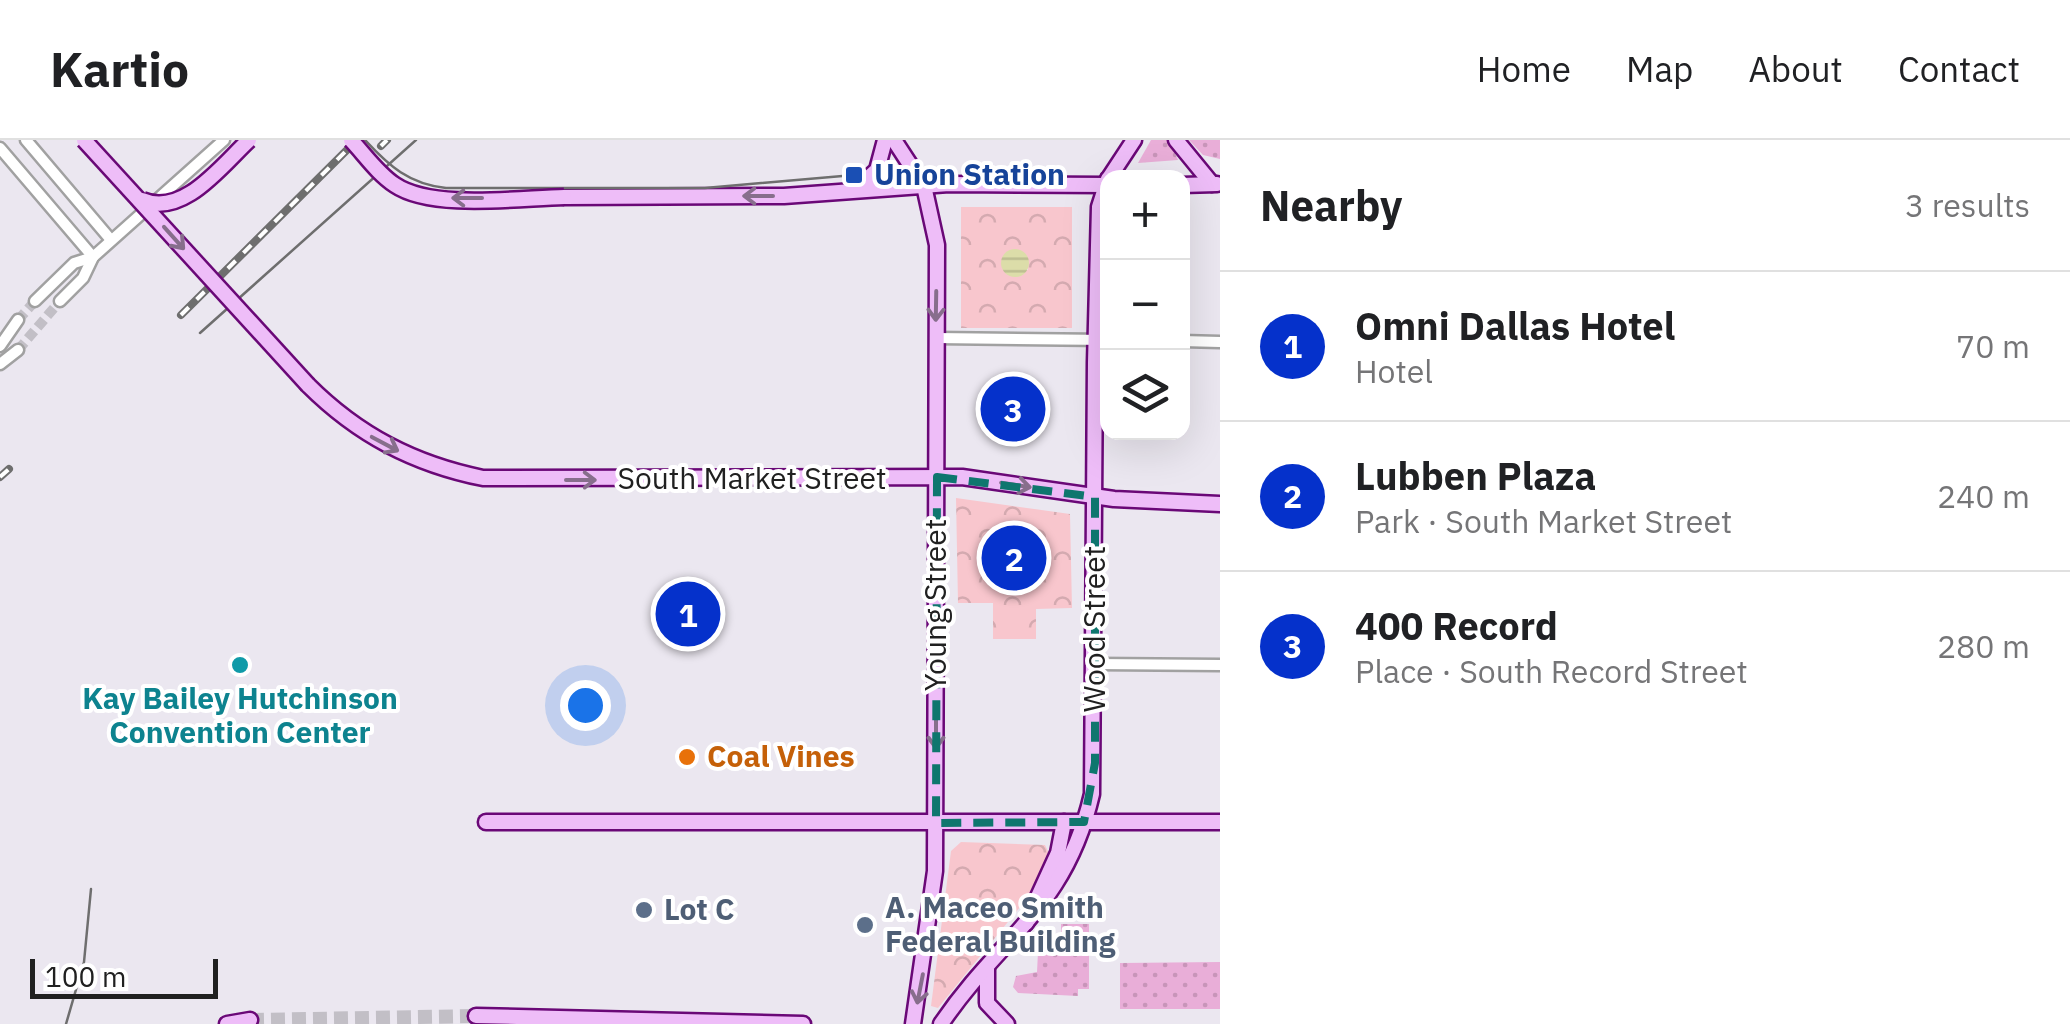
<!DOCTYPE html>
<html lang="en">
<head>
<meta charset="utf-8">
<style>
	body { margin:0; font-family:"IBM Plex Sans",sans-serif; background:#f6f6f6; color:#202124 }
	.controls { position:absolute; right:30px; top:30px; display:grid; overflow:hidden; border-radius:20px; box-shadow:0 10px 40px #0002 }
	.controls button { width:90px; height:90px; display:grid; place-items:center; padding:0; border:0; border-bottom:2px solid #e0e0e0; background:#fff; color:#202124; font:50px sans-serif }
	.scale { position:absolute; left:30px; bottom:25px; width:188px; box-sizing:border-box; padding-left:10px; border:5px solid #202020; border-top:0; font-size:28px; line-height:35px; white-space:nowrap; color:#202020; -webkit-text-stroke:8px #fff; paint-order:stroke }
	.you { position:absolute; left:585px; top:565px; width:35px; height:35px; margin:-25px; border:8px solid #fff; border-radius:50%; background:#1a73e8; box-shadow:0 0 0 15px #1a73e833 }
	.badge { display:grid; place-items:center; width:65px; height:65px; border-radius:50%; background:#0531cb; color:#fff; font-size:32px; font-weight:700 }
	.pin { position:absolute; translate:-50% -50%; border:5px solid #fff; box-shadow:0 2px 10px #0006 }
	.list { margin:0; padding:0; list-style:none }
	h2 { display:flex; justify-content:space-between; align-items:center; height:130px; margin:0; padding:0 40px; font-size:42px }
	h2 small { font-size:32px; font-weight:400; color:#757577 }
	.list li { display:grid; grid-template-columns:65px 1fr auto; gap:30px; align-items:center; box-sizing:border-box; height:150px; padding:0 40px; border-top:2px solid #e0e0e0 }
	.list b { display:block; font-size:38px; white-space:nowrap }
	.list p { margin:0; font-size:32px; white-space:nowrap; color:#757577 }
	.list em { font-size:32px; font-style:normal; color:#757577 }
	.icon { flex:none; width:55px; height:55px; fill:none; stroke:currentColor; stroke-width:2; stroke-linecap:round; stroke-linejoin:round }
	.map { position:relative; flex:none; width:1220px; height:884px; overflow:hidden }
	header { display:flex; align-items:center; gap:60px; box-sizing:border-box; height:140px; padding:0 50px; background:#fff; border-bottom:2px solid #e0e0e0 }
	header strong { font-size:48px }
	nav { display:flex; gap:55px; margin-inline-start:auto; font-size:35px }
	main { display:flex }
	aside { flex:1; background:#fff }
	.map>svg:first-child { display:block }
	.grass { fill:url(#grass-dots) }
	.park { fill:url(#park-crowns); fill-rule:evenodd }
	.water { fill:url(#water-rules) }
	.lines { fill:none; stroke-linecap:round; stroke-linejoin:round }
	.street-tunnel { stroke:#c2bfc6; stroke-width:10; stroke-dasharray:10 5; stroke-linecap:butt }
	.secondary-tunnel { stroke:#c2bfc6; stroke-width:14; stroke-dasharray:14 7; stroke-linecap:butt }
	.street-casing { stroke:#a1a1a1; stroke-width:15 }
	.secondary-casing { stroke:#6a0877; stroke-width:19 }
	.street { stroke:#fff; stroke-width:10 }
	.secondary { stroke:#eebdf8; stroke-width:14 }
	.tram { stroke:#6e6e6e; stroke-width:2.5 }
	.rail-casing { stroke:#6e6e6e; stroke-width:8 }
	.rail { stroke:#fff; stroke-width:4; stroke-dasharray:11; stroke-linecap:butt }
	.secondary-bridge-casing { stroke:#6a0877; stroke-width:19; stroke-linecap:butt }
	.secondary-bridge { stroke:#eebdf8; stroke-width:14 }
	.oneway { stroke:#876e8c }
	.marked { fill:none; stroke:#0f766e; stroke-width:8; stroke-dasharray:20 12; stroke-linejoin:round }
	.transit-dot { fill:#1a4fb4; stroke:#fff; stroke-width:4 }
	.culture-dot { fill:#0f9aa8; stroke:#fff; stroke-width:4 }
	.food-dot { fill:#e8710a; stroke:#fff; stroke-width:4 }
	.service-dot { fill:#5c6f8a; stroke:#fff; stroke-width:4 }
	.labels { text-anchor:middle; stroke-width:8; stroke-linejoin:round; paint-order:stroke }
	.transit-label { font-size:30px; font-weight:bold; fill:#164399; stroke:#fff; text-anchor:start }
	.street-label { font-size:30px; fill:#202020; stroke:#fff }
	.culture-label { font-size:30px; font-weight:bold; fill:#0d838f; stroke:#fff }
	.food-label { font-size:30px; font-weight:bold; fill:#c56008; stroke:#fff; text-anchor:start }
	.service-label { font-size:30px; font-weight:bold; fill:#4e5e75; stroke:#fff; text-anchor:start }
</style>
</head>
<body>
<header>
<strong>Kartio</strong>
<nav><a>Home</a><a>Map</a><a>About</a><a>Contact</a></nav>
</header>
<main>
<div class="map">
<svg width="1220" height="884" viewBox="0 0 1220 884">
	<defs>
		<pattern id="grass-dots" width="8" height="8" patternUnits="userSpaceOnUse" patternTransform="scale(2.5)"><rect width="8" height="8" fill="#e9aed8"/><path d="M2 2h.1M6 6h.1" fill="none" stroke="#c895b9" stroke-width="1.8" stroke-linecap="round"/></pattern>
		<pattern id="park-crowns" width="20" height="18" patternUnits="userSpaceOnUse" patternTransform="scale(2.5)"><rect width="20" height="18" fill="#f8c6cd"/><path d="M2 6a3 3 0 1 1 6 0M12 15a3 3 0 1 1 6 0" fill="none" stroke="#d4aab0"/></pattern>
		<pattern id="water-rules" width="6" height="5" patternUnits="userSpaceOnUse" patternTransform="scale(2.5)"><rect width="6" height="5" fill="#dcdda9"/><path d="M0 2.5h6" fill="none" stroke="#bcbd91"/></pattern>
	</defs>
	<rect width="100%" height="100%" fill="#ebe7f0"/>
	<g class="grass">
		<polygon points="1151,0 1169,0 1178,20 1138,23"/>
		<polygon points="1189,0 1220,0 1220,19 1203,15"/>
		<polygon points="1061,784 1089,784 1089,849 1078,849 1078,856 1018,853 1013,847 1016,836 1037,832 1038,812 1048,812 1048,802 1061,802"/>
		<polygon points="1220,822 1220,869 1120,869 1120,823"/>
	</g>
	<g class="park">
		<path d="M961,67h111v121h-111zM1011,110l16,6 1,14 -25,-1 1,-13z"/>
		<polygon points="956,358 1070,374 1072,468 1036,469 1036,499 993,499 993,463 958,463"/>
		<polygon points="961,702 1045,705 1050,716 1025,761 938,868 931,866 951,711"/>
	</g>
	<circle class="water" cx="1015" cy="123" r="14"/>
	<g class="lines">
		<g class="street-tunnel">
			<polyline points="18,180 35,161"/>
			<polyline points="18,210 60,161"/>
		</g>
		<polyline class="secondary-tunnel" points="250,880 476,876"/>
		<defs>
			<g id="street">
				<polyline points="26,0 111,100"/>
				<polyline points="0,8 93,117"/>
				<polyline points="35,161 74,123 93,117"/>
				<polyline points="60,161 83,138 93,117 224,0"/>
				<polyline points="936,198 1108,200"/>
				<polyline points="1182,201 1220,202"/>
				<polyline points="0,206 18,180"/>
				<polyline points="0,224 18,210"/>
				<polyline points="1095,524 1220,525"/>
			</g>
			<g id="secondary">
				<polyline points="894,0 924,46 937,105 935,731 913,884"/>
				<polyline points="1176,0 1212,44"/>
				<polyline points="1109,38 1134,0"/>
				<polyline points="1182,45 1217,44"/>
				<polyline points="856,49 877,30 885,0"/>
				<polyline points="564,57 784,56 949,44 1108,45"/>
				<path d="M308,245c50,50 106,79 175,93l479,-1 152,22 106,5"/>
				<polyline points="486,682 1220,682"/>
				<polyline points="1026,783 1058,713 1064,682"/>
				<polyline points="987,829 987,863 1007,884"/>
				<polyline points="476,876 803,884"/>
				<polyline points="227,884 250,880"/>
				<path d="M941,884c60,-89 124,-114 151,-230l3,-432 4,-155 9,-28"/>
			</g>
		</defs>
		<use href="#street" class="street-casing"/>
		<use href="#secondary" class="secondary-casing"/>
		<use href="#street" class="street"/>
		<use href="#secondary" class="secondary"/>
		<g class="tram">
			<path d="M365,0c24,26 44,44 81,48h259l149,-13"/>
			<polyline points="200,193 416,0"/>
			<polyline points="66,884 84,822 91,749"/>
		</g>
		<defs>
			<g id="rail">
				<polyline points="381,6 387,0"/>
				<polyline points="181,175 357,0"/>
				<polyline points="0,337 9,329"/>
			</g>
		</defs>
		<use href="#rail" class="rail-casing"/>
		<use href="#rail" class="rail"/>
		<defs>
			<g id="secondary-bridge">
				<polyline points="84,0 308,245"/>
				<path d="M351,0c14,15 27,34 44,45 37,25 124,13 169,12"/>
				<path d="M142,60c41,18 80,-35 107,-60"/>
			</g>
		</defs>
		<use href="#secondary-bridge" class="secondary-bridge-casing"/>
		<use href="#secondary-bridge" class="secondary-bridge"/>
	</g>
	<defs><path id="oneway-shaft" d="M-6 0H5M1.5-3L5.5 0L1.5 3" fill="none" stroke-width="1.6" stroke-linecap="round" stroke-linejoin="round" transform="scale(2.5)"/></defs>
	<g class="oneway">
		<use href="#oneway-shaft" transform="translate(758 56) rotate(180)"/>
		<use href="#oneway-shaft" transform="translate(467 58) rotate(180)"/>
		<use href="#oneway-shaft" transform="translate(174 98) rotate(48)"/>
		<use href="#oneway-shaft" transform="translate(936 166) rotate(91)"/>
		<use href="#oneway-shaft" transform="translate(385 304) rotate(28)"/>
		<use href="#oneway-shaft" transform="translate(581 340)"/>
		<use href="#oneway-shaft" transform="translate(1016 345) rotate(9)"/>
		<use href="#oneway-shaft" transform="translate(936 594) rotate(90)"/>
		<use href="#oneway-shaft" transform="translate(920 849) rotate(101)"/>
	</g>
	<path class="marked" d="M937,337l158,20v266l-11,59 -148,1z"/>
	<rect class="transit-dot" x="844" y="25" width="20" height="20" rx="5"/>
	<circle class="culture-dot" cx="240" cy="525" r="10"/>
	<circle class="food-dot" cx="687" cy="617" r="10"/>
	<g class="service-dot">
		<circle cx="644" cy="770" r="10"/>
		<circle cx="865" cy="785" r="10"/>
	</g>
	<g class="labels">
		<g class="transit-label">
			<text x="874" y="45">Union Station</text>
		</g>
		<g class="street-label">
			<text x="752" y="349">South Market Street</text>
			<text transform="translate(936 465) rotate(-90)" y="10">Young Street</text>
			<text transform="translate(1095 489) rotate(-90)" y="10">Wood Street</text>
		</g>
		<g class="culture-label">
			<text x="240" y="569">Kay Bailey Hutchinson<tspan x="240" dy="34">Convention Center</tspan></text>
		</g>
		<g class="food-label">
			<text x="707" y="627">Coal Vines</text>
		</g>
		<g class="service-label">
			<text x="885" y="778">A. Maceo Smith<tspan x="885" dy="34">Federal Building</tspan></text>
			<text x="664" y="780">Lot C</text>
		</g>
	</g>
</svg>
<div class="controls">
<button>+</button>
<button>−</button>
<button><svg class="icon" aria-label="layers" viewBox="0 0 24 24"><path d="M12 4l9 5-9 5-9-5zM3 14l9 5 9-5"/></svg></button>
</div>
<div class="scale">100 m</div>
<div class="you"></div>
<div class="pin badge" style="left:688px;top:474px">1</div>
<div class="pin badge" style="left:1014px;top:418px">2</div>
<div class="pin badge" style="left:1013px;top:269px">3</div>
</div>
<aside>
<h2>Nearby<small>3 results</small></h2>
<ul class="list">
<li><span class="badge">1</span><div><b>Omni Dallas Hotel</b><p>Hotel</p></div><em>70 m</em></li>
<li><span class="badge">2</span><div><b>Lubben Plaza</b><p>Park · South Market Street</p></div><em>240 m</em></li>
<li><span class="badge">3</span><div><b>400 Record</b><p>Place · South Record Street</p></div><em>280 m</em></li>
</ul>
</aside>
</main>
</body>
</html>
